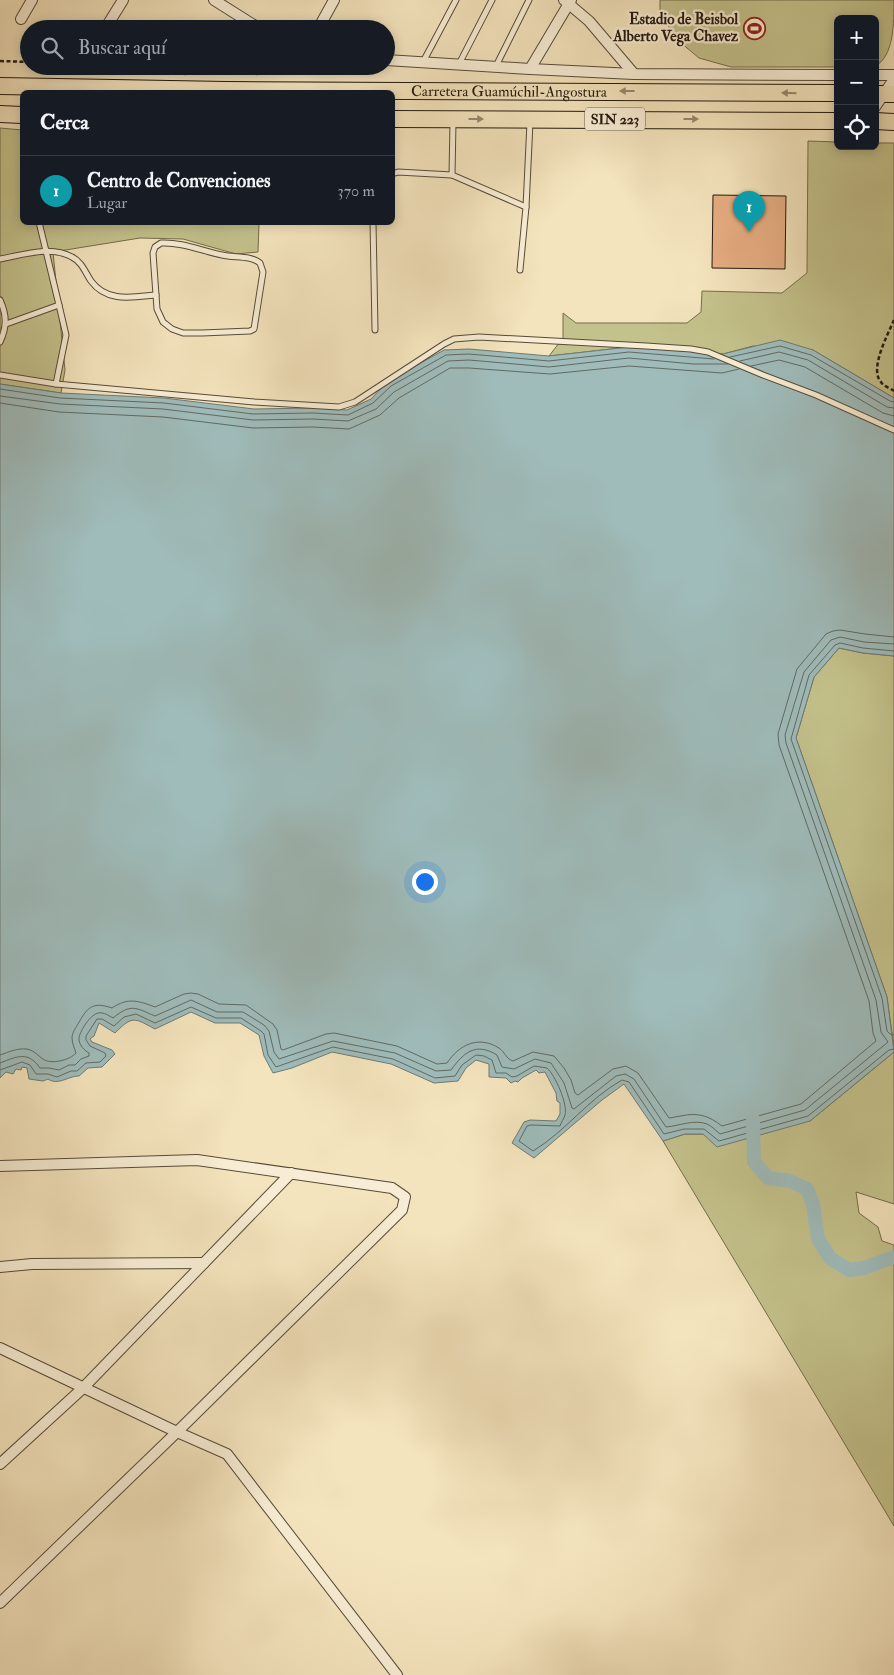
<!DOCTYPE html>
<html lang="es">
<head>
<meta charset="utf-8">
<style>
	body { margin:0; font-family:"IM FELL Double Pica",serif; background:#20242c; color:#f1f3f6 }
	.controls { position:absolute; right:15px; top:15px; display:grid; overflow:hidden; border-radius:8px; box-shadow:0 2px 12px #0003 }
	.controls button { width:45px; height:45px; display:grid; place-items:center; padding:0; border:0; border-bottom:1px solid #363941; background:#171b24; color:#f1f3f6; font:25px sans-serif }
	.you { position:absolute; left:424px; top:881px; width:18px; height:18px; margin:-12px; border:4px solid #fff; border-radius:50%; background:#1a73e8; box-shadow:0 0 0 8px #1a73e833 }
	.badge { display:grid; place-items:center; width:32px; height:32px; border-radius:50%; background:#0f766e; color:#fff; font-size:16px; font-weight:700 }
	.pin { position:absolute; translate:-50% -41px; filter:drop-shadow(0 1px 2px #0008) }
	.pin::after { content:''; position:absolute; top:26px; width:18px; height:15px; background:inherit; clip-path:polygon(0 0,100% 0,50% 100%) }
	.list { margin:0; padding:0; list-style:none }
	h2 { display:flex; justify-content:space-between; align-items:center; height:65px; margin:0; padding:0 20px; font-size:21px }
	h2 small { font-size:16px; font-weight:400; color:#9ea1a6 }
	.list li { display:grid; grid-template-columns:32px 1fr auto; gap:15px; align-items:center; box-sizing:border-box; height:70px; padding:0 20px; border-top:1px solid #363941 }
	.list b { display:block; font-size:19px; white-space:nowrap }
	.list p { margin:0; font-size:16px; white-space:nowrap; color:#9ea1a6 }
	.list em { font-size:16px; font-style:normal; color:#9ea1a6 }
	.icon { flex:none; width:28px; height:28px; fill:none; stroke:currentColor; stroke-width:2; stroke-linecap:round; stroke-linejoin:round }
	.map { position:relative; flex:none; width:894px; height:1675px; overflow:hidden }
	.search { position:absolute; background:#171b24; box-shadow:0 2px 12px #0003; left:20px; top:20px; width:375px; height:55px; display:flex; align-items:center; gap:12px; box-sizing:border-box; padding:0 18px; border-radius:28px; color:#9ea1a6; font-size:19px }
	.panel { position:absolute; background:#171b24; box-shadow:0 2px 12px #0003; left:20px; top:90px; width:375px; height:135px; border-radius:8px }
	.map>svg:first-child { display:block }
	.green { fill:#c4c28c; stroke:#736d4c }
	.water { fill:#9fbcbb; stroke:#6d7a75 }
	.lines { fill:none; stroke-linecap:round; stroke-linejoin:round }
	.shore { stroke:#606a64; stroke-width:1 }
	.canal { stroke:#9fbcbb; stroke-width:14 }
	.building { fill:#e7ae82; stroke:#22180d }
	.service-casing { stroke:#564b39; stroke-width:7 }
	.minor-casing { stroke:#564b39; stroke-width:12 }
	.primary-casing { stroke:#22180d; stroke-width:18 }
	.path { stroke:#22180d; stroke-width:2.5; stroke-dasharray:4 2.5; stroke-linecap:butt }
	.service { stroke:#f8edd4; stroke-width:5 }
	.minor { stroke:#f8edd4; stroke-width:10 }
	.primary { stroke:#f4e4bd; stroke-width:16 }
	.oneway { fill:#96886e }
	.labels { text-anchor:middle; stroke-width:4.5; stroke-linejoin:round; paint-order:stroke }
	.shield { fill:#f8edd4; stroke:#625849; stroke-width:1 }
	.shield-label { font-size:14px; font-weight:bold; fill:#22180d }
	.poi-label { font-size:15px; font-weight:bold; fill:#22180d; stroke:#f8edd4; text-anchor:end }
	.street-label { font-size:15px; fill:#22180d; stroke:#f8edd4 }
</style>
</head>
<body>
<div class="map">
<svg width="894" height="1675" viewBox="0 0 894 1675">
	<rect width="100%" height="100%" fill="#f4e4bd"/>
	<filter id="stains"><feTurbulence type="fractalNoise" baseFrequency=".004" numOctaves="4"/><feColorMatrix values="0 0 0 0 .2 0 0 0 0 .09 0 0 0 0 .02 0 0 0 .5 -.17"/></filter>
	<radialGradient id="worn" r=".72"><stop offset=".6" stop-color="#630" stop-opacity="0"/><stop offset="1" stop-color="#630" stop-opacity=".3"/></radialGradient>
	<g class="green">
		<path d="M660,0h234c0,22 0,57 -19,66v-47h-37v48h-107l-32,-9 -24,-20 -15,-28z"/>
		<polygon points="0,128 22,130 22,222 259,223 258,252 236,254 183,239 140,238 53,252 65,370 61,393 0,384"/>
		<polygon points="808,141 838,142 838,146 875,146 875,143 894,143 894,398 813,350 753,346 723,354 629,347 549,356 563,338 563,313 576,323 687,323 701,312 702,291 782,293 807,273"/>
		<polygon points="839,648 863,653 894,656 894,1048 887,997 796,738 814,677"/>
		<polygon points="894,1052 894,1204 856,1192 859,1213 878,1227 882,1241 894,1245 894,1526 663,1141 685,1134 703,1134 810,1121"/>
	</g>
	<path class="water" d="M780,340l33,10 81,48v258l-31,-3 -24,-5 -25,29 -18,61 91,259 7,55 -84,69 -93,26 -14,-13h-18l-22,7 -39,-57 -22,16 -68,58 -22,-15 12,-21 6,-2 26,1 4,-7v-11l-3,-2 -1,-8 -11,-21 -6,1 -3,-3 -14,8 -4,4 -3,-1 -4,2 -5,-5 -17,-1v-13l-13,-4 -10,8 -8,13 -24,2 -43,-19 -59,-12 -40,16 -19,5 -9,-17 -5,-21 -19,-12h-25l-24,-11 -36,17c-21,-11 -22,-14 -40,4l-16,-10 -5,13 -4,3 2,3 20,8 3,4 -13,13 -14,1 -9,8c-11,0 -21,10 -31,3l-5,2 -14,-2 -2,-11 -5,-1 -1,3 -5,-1 -3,5 -7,-2 -6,6v-694l61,9 103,5 90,11 59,-1 34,2 24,-11 16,-17 57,-32 25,-1 80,7 80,-9 94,7z"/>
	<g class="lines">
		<g class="shore">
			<polyline points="730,357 780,346 811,355 890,401 894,402"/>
			<polyline points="740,361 779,352 808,360 887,407 894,408"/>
			<polyline points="751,366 779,360 805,367 883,413 894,416"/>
			<polyline points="0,389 60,398 164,403 253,414 313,413 348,415 373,403 391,386 446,355 469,354 549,361 629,352 714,359"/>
			<polyline points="0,396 60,404 163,409 253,420 313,419 348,421 376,409 394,392 448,361 469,360 549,367 629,358 693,364 728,364"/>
			<polyline points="0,403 59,412 163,417 253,428 313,427 349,429 380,415 399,398 450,368 469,368 550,374 629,366 722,373 739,369"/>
			<polyline points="894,651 863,648 840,643 835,645 809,675 791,739 882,998 887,1031 890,1034 894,1035"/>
			<path d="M0,1055c9,-3 17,-7 27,-6 8,2 10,6 16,10 8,6 27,1 33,-6 -1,-4 -4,-9 -4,-15 0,-5 3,-9 6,-14 9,-16 14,-23 34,-16 16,-11 27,-7 43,-1l29,-13 7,-1 7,1 21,10 27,1 27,19 4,6 4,19 2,1 43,-16 8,-1 63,13 40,18 10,-1c12,-18 31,-28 52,-15 6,4 7,11 14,13l20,-9 21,4 10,12 7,12 4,13 3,2 35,-26 13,-3 12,7 31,45c4,0 8,-2 12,-2 17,-4 28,0 41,10l79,-22 75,-63 -3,-8 -4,-32 -90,-256 -1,-11 19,-65 29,-35 7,-3 7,-1 25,4 29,3"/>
			<path d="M0,1063c18,-7 28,-12 40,5h9l10,2 10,-5h6l6,-6 8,-3v-3c-5,-3 -9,-7 -10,-13 -1,-7 12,-27 20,-27 5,-1 10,3 14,5 18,-15 23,-10 42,-2l36,-16 26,12h26l21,13 5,6 5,21 5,7 54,-18 62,12 41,18 15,-1c13,-18 25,-28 46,-15l5,12 12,2 21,-10 16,4 13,20 8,25 2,1 42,-33 9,-2 9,5 32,48c13,-1 28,-8 41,-3 5,2 9,7 13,10l85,-24 83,-68 -7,-10 -5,-32 -90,-257 -1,-8 19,-63 27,-32 9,-3 24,5 30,2"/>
			<path d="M0,1070l22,-8 8,3 6,9h12l9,3 14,-6h6l9,-8 14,-1 6,-6 -1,-3 -15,-7 -4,-6v-4l11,-17h5l12,7 10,-9 12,-3 19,9 36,-16 25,11h25l20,13 3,3 4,21 8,12 57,-20 60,12 42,19 20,-2 7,-11 14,-10 8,1 8,4 4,13h10l6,4 5,-1 17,-10 13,2c8,7 21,36 18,47 -1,4 -4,7 -5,11l-29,-1 -4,1 -8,15 14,10c32,-19 55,-52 89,-71l7,2 35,52 20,-5h20l15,12 89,-25 81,-66 5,-1"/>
		</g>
		<polyline class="canal" points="753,1119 754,1162 768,1178 790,1181 807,1189 813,1204 818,1239 830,1258 849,1270 864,1268 894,1257"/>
	</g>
	<polygon class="building" points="713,195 786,196 785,269 712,268"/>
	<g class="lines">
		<defs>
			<g id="service">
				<polyline points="423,62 456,0"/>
				<polyline points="459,64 492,0"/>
				<polyline points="496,66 529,0"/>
				<polyline points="392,174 398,172 452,175 526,207"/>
				<polyline points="452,175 453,122"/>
				<polyline points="373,222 375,330"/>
				<path d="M161,243c22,-1 40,8 61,12 13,3 28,0 38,8l3,9 -9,57 -4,2 -48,2h-19l-11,-4 -9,-7 -6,-13 -4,-56 2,-6z"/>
				<path d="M0,259c23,-4 50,-14 72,-2 10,5 13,15 19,24 16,22 42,16 65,14"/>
				<polyline points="520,270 526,207 530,122"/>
				<path d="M0,300c7,15 7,27 0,42"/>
				<polyline points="6,324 59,305 39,222"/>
				<polyline points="0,375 56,384 66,335 59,305"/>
				<polyline points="56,384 254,402 339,407 355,402 444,344 454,339 479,337 646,346 691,349 708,352 763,375 816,395 894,430"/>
			</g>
			<g id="minor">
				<polyline points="214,0 260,29"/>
				<polyline points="564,0 589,21 634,74"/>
				<polyline points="21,19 32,0"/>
				<polyline points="105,29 123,0"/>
				<polyline points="318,29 334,0"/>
				<polyline points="386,60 530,69 634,74 838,75"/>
				<polyline points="530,69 571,0"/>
				<polyline points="875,75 894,75"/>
				<polyline points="875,107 894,79"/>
				<polyline points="0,1166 197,1160 392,1188 405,1197 402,1210 177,1432 0,1603"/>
				<polyline points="0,1267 32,1264 204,1263"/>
				<polyline points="0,1348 177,1432 227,1454 397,1675"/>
				<polyline points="0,1464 83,1388 291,1173"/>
			</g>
			<g id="primary">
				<path id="s1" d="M0,86l227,4 611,3"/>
				<polyline points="875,94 894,94"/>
				<polyline points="0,114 22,115"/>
				<polyline points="392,119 838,121"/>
				<polyline points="875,121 894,122"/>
			</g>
		</defs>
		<use href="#service" class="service-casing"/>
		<use href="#minor" class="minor-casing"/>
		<use href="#primary" class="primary-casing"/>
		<g class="path">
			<polyline points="0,61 29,62"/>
			<polyline points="100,66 186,74"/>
			<polyline points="256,74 275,72 285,66"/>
			<path d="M894,320c-6,14 -25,49 -13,62 2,4 9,6 13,9"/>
		</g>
		<use href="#service" class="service"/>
		<use href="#minor" class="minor"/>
		<use href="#primary" class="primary"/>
	</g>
	<defs><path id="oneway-solid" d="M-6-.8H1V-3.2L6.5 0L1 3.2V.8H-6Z" transform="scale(1.25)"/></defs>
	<g class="oneway">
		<use href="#oneway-solid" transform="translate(627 91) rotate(-180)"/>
		<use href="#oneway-solid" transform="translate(789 93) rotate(-179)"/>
		<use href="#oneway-solid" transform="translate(476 119)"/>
		<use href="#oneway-solid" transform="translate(691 119)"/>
	</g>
	<defs>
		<symbol id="stadium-ring" viewBox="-11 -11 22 22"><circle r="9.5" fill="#f8edd4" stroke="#8f2418" stroke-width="1.5"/><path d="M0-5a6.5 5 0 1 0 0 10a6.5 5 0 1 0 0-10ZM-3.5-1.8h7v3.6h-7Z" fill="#8f2418"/></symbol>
	</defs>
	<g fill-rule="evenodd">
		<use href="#stadium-ring" x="742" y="16" width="25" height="25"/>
	</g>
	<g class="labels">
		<rect class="shield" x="585" y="107.5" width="60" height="23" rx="4"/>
		<g class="shield-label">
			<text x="615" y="124">SIN 223</text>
		</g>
		<g class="poi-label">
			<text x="738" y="24">Estadio de Beisbol<tspan x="738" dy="17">Alberto Vega Chavez</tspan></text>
		</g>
		<g class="street-label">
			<text dy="5" stroke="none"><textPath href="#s1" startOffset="509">Carretera Guamúchil-Angostura</textPath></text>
		</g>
	</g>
	<rect width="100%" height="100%" filter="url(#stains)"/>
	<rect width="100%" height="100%" fill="url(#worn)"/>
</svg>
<div class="controls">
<button>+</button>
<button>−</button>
<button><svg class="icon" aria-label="locate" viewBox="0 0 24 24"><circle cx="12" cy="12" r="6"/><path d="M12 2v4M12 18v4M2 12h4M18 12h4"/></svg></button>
</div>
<div class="you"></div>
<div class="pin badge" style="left:749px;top:232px;background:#0f9aa8">1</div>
<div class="search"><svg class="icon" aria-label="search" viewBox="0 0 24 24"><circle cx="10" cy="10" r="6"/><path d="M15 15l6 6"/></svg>Buscar aquí</div>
<section class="panel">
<h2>Cerca<small></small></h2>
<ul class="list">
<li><span class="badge" style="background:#0f9aa8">1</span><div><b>Centro de Convenciones</b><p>Lugar</p></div><em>370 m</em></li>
</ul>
</section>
</div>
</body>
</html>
